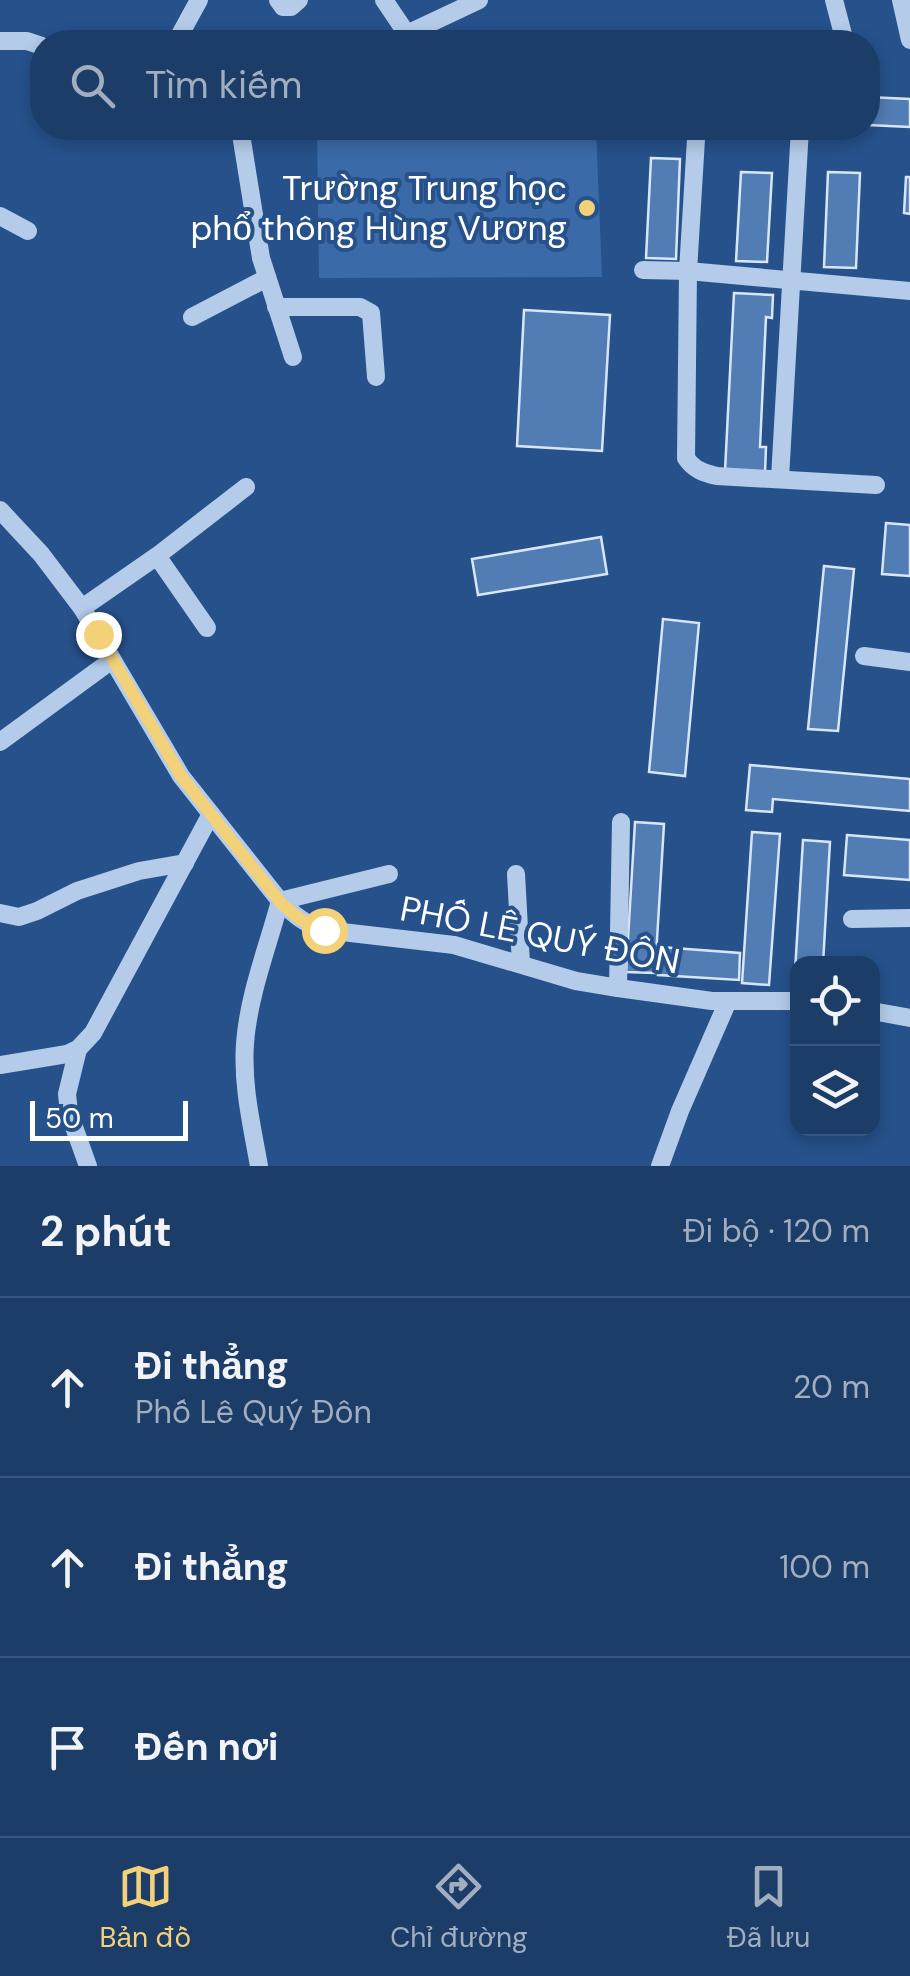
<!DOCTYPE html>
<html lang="vi">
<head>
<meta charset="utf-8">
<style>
	body { margin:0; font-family:"DM Sans",sans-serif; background:#294871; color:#f1f3f6 }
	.controls { position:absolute; right:30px; bottom:30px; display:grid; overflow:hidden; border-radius:20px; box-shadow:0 5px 15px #0003 }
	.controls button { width:90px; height:90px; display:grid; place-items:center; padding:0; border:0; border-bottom:2px solid #3a567c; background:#1c3d68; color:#f1f3f6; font:50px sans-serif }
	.scale { position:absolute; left:30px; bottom:25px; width:158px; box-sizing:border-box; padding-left:10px; border:5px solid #fff; border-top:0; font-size:28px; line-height:35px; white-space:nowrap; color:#fff; -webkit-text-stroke:8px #26518b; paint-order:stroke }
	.stop { position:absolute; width:30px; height:30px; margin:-22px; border:8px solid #f3d179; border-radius:50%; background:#fff }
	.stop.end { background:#f3d179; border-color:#fff; box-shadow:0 2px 10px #0008 }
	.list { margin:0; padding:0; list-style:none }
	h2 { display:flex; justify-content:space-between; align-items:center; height:130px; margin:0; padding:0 40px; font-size:42px }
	h2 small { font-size:32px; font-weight:400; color:#a0aec0 }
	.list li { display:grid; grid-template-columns:65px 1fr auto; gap:30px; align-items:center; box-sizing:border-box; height:180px; padding:0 40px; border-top:2px solid #3a567c }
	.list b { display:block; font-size:38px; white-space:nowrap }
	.list p { margin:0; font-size:32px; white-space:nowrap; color:#a0aec0 }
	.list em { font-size:32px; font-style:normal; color:#a0aec0 }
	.icon { flex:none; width:55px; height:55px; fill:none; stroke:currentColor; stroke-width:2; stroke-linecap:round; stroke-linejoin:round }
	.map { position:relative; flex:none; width:910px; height:1166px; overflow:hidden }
	.search { position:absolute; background:#1c3d68; box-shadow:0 5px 15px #0003; left:30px; right:30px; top:30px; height:110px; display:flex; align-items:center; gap:25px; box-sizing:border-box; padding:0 35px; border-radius:40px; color:#a0aec0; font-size:38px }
	.sheet { height:670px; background:#1c3d68 }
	nav { display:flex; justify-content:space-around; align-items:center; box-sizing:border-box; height:140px; border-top:2px solid #3a567c; background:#1c3d68; font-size:28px; color:#a0aec0 }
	nav a { display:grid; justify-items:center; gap:5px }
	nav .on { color:#f3d179 }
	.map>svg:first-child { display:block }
	.green { fill:#3a6ba8 }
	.building { fill:#527db4; stroke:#d8e6f8; stroke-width:2.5 }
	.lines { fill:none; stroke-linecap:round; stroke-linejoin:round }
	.minor { stroke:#b4ccea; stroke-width:18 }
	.route { stroke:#f3d179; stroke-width:12 }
	.poi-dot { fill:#f3d179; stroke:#26518b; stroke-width:4 }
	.labels { text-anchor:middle; stroke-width:8; stroke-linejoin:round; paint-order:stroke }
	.poi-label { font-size:35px; fill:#fff; stroke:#26518b; text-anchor:end }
	.street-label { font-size:35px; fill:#fff; stroke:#26518b }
</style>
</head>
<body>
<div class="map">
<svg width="910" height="1166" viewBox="0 0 910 1166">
	<rect width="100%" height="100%" fill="#26518b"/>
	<polygon class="green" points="317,128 596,128 602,277 319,278"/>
	<g class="building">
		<polygon points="868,97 910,99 910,127 868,125"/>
		<polygon points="651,158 680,159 676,259 646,258"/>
		<polygon points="741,172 772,173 767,262 736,261"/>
		<polygon points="828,172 860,173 856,268 824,267"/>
		<polygon points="906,177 910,177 910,214 904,213"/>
		<polygon points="734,293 773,295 772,318 766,317 760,447 766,447 765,473 725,471"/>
		<polygon points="524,310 610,315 602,451 517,446"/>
		<polygon points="886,523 910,525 910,576 882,574"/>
		<polygon points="601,537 607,574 478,595 472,559"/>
		<polygon points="824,566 854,569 838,731 808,729"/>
		<polygon points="663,619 699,623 685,776 649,772"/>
		<polygon points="750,765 910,779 910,811 773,799 772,812 746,810"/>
		<polygon points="635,822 664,824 655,973 626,972"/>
		<polygon points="752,832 780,834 769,985 742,983"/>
		<polygon points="847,835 910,840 910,880 844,875"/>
		<polygon points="803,840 830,842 823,964 798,964 798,971 795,971"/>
		<polygon points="660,947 740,953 739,980 658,975"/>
	</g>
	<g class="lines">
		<g class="minor">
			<polyline points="278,0 283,7 291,7 299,0"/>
			<polyline points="384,0 407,34"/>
			<polyline points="834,0 845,42"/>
			<polyline points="901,0 910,40"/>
			<polyline points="0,41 27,41 42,46"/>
			<polyline points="176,42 199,0"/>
			<polyline points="400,42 407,34 479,0"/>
			<polyline points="240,128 261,258 293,357"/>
			<path d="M696,139l-8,132 -2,187c8,12 18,15 31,18l159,9"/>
			<polyline points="0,216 28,231"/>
			<polyline points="643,270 688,271 910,291"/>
			<polyline points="276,307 360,307 371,313 376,377"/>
			<polyline points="192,317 267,278"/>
			<polyline points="780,478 800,128"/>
			<path d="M0,510l41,44 41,54 99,168 99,125c14,14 26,24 45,29l129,15 122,36 42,7 94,13h86"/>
			<polyline points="157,556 207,628"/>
			<polyline points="82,608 157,556 246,487"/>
			<polyline points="864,656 910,662"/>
			<polyline points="0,742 112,660"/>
			<polyline points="516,874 521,964"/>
			<polyline points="280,901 389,874"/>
			<polyline points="0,913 19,917 37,911 77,891 139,871 185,863"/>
			<polyline points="852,919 910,918"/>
			<polyline points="618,988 621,822"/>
			<polyline points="872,1011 910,1018"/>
			<polyline points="78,1049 67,1094 69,1113 88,1166"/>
			<polyline points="0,1065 67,1054 78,1049 93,1033 211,814"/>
			<path d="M259,1166c-7,-40 -17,-81 -14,-122 3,-47 23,-98 35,-143"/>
			<polyline points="660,1166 680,1111 728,1001"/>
		</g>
	</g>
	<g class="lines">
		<path class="route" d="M98,634l83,142 99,126c14,13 26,23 44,28"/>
	</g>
	<circle class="poi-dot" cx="587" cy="208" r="10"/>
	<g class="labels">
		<g class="poi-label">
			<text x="567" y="200">Trường Trung học<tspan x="567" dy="40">phổ thông Hùng Vương</tspan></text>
		</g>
		<g class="street-label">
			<text transform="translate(540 935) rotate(11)" y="12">PHỐ LÊ QUÝ ĐÔN</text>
		</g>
	</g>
</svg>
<div class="controls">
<button><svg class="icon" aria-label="locate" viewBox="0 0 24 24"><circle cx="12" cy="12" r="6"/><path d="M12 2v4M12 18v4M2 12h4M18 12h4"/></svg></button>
<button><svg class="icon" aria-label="layers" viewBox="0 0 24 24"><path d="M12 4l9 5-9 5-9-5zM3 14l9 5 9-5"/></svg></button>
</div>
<div class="scale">50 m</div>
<div class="stop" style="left:324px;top:930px"></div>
<div class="stop end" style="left:98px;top:634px"></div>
<div class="search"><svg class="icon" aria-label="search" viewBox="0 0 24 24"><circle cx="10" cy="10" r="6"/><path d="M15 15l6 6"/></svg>Tìm kiếm</div>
</div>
<section class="sheet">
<h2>2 phút<small>Đi bộ · 120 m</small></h2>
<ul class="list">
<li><svg class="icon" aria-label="ahead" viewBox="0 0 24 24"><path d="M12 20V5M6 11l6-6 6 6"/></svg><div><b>Đi thẳng</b><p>Phố Lê Quý Đôn</p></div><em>20 m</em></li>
<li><svg class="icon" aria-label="ahead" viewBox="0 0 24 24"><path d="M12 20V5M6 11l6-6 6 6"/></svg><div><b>Đi thẳng</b></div><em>100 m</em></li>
<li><svg class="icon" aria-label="arrive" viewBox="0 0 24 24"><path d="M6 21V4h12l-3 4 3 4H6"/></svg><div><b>Đến nơi</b></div></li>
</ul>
</section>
<nav>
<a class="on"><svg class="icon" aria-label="map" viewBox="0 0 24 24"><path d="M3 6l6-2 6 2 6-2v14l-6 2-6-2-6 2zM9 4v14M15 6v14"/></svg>Bản đồ</a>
<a><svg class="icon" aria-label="directions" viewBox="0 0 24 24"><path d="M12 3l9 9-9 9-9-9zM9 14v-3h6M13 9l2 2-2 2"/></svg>Chỉ đường</a>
<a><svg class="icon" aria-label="saved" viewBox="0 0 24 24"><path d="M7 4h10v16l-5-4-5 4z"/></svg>Đã lưu</a>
</nav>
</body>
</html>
